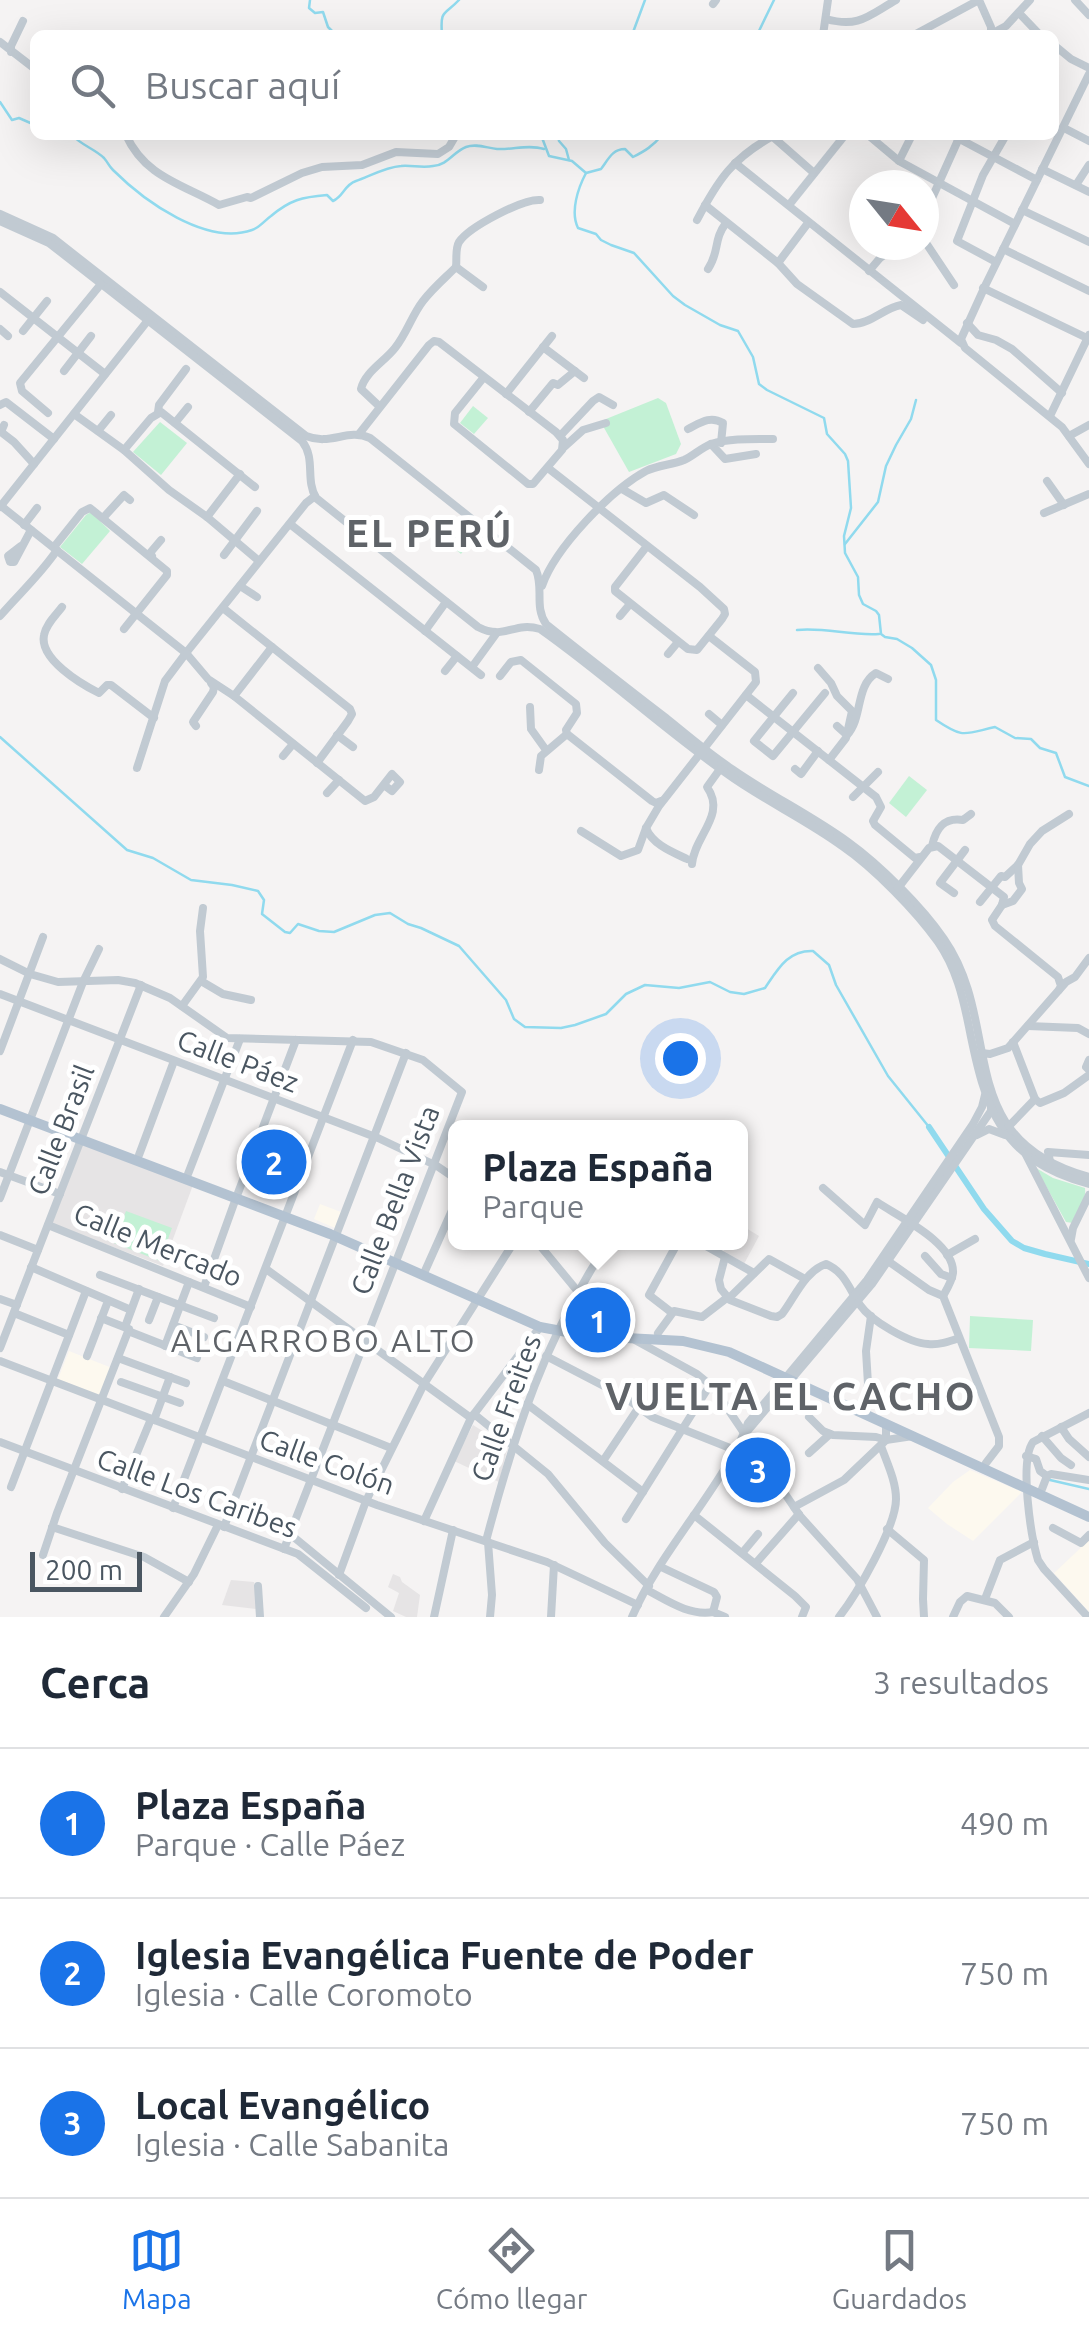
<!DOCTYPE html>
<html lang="es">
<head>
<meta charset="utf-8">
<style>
	body { margin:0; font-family:Ubuntu,sans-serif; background:#f6f6f7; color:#1f2937 }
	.compass { position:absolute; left:849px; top:170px; width:90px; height:90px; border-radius:50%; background:#fff; box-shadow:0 10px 40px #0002; rotate:120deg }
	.scale { position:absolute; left:30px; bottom:25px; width:112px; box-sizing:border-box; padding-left:10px; border:5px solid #4a5661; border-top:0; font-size:28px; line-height:35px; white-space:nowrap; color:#4a5661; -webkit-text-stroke:8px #fff; paint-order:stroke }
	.you { position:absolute; left:680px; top:1058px; width:35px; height:35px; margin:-25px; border:8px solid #fff; border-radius:50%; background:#1a73e8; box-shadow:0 0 0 15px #1a73e833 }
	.badge { display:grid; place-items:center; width:65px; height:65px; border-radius:50%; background:#1a73e8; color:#fff; font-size:32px; font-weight:700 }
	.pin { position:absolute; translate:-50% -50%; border:5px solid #fff; box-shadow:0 2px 10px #0006 }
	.popup { position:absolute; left:448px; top:1120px; width:300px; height:130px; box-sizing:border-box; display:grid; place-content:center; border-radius:15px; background:#fff; filter:drop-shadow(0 2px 8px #0005); font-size:32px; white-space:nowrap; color:#747a83 }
	.popup b { font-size:38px; color:#1f2937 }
	.popup::after { content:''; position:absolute; left:50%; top:100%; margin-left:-20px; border:20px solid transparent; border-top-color:#fff }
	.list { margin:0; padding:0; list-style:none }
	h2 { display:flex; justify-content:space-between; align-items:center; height:130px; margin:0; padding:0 40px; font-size:42px }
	h2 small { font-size:32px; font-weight:400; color:#747a83 }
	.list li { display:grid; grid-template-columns:65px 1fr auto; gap:30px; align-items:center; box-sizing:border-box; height:150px; padding:0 40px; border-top:2px solid #e0e1e3 }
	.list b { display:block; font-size:38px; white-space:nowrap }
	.list p { margin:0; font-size:32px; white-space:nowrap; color:#747a83 }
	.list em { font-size:32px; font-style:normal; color:#747a83 }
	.icon { flex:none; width:55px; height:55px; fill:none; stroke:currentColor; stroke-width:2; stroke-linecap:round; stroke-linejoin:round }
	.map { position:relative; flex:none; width:1089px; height:1617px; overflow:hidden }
	.search { position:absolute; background:#fff; box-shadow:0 10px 40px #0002; left:30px; right:30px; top:30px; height:110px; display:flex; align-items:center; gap:25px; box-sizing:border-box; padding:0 35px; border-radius:15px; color:#747a83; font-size:38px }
	.sheet { height:580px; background:#fff }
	nav { display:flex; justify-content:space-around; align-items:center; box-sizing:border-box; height:140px; border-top:2px solid #e0e1e3; background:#fff; font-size:28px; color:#747a83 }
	nav a { display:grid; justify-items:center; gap:5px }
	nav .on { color:#1a73e8 }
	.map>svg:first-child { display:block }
	.commercial { fill:#fdf9ef }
	.education { fill:#e6e4e5 }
	.green { fill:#c3f1d5 }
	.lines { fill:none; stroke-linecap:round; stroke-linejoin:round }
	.stream { stroke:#90daee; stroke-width:2.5 }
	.river { stroke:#90daee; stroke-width:6 }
	.minor { stroke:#c1cad2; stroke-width:8 }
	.major { stroke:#b3c2d1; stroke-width:10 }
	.labels { text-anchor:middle; stroke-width:10; stroke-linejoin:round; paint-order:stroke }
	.street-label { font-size:28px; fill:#4a5661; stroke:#fff }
	.quarter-label { font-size:32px; letter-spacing:2.5px; fill:#5f6368; stroke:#fff }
	.district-label { font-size:38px; font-weight:bold; letter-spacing:2.5px; fill:#5f6368; stroke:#fff }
</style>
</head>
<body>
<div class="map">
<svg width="1089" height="1617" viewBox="0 0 1089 1617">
	<rect width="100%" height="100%" fill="#f5f3f3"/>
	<g class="commercial">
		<polygon points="320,1204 341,1212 335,1228 314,1219"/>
		<polygon points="69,1351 112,1368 101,1396 58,1379"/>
		<polygon points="970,1470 1022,1492 973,1541 947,1524 928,1508 953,1482"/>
		<polygon points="1089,1540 1089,1612 1054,1573"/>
	</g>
	<g class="education">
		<polygon points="83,1144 193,1185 163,1266 52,1224"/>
		<polygon points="741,1225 759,1236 744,1264 723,1252 728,1243 740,1242"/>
		<polygon points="473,1425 508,1447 499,1482 454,1461"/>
		<polygon points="393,1574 400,1577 402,1582 420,1595 417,1617 406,1617 393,1611 399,1593 388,1587"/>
		<polygon points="231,1580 254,1582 256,1590 256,1609 222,1605"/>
	</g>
	<g class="green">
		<polygon points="658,398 666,403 681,444 676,454 629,472 603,426 606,419"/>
		<polygon points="473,406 488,418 474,434 460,423"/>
		<polygon points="160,422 187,443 161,475 133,452"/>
		<polygon points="91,512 110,531 82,564 60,547 86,515"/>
		<polygon points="455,525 471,540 461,554 442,538"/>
		<polygon points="909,776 927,790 906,817 889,803"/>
		<path d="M1036,1168l17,10 32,10c2,15 -11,23 -12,35l-7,-1z"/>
		<polygon points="126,1211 172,1228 160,1261 114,1243"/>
		<polygon points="970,1316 1033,1320 1031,1351 969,1348"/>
	</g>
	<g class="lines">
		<g class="stream">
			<polyline points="310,0 309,8 315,13 323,12 328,27 336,35"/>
			<path d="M442,35c-2,-26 2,-19 17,-35"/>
			<polyline points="632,35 645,0"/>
			<polyline points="757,35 774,0"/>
			<polyline points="0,102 12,120 19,118 35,125"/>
			<polyline points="60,135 62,135"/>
			<path d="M72,135c9,10 23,14 32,23 5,6 4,7 9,12 31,31 93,76 139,60 7,-2 12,-9 19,-14 19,-16 31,-19 56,-21l6,6c11,-5 11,-16 23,-20 14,-5 30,-14 45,-15 10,-1 21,2 32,0 15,-1 20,-14 33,-19 10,-4 21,1 31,2 16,1 31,-5 47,0"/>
			<path d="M541,135l8,21 23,5 14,12c-8,15 -16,39 -8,55l18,6 5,6 10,5 23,8 39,43 12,9 35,20 18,6 15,26 6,27 8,6 57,28 3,16 18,20 3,7 3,47 -7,28 1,17 13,24 1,18 4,9 13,7 3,4 2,19 4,3 12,2 15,9 19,17 5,15v40c28,19 28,14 59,7l20,11 16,1 9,9 16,5 9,24 24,9"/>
			<polyline points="558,135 559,141 566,149 569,160"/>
			<path d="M586,173l15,-4c7,-9 11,-20 24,-20l8,8c12,-6 20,-11 29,-22"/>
			<polyline points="845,544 878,502 886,466 896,445 911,419 916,400"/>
			<path d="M797,630c27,-3 54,6 82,4"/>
			<path d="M0,737l127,113 26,8 38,22 41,5 26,6 6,9 -2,14 23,18 5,1 8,-9 21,7 15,1 41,-17 15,-2 18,11 13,4 38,18 47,54 8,19 11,8 36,1 14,-3 31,-11 20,-20 19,-9 34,3 31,-6 20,10 14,2 21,-6c13,-19 23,-38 48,-37l16,14 7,20 52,91 41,51"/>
			<polyline points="1050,1480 1089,1489"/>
		</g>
		<polyline class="river" points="929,1127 984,1209 1012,1241 1024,1248 1045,1254 1089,1264"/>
		<g class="minor">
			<polyline points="1075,0 1089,15"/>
			<polyline points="713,4 716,0"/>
			<polyline points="1019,13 1040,35"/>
			<path d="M826,19c33,9 42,-3 70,-19"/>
			<polyline points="993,33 1006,26 1030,0"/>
			<polyline points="823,35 828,0"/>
			<polyline points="914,35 979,0 991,27 991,35"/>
			<polyline points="0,42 35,69"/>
			<polyline points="1054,45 1071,59 1089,68"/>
			<polyline points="11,52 11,46 23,21"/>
			<polyline points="1089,74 986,284 961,339 965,348 1062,427 1089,464"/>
			<polyline points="1064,128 1089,141"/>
			<path d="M126,135c19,42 56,49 93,70l28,-8 4,1 51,-25 20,-6 40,-2 34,-13 42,2 11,-7 7,-12"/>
			<polyline points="868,135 899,161 1015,224"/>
			<polyline points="952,135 1037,180"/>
			<polyline points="773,137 814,173"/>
			<polyline points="899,161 912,135"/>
			<polyline points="735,163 961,343"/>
			<polyline points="1042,169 1089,192"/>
			<polyline points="1076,185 1089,165"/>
			<path d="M705,205l73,58 19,21 56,40c17,0 31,-16 48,-19l22,15"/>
			<polyline points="789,205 845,135"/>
			<polyline points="1022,210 1089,242"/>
			<path d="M0,214l53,24 253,198c25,10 41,-8 64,2l166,132c8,19 -2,36 10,54 40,32 80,63 120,94 21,17 43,36 66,51 37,26 79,46 116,73 32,23 74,65 96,97 61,88 6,200 145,238"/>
			<polyline points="924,216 959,138"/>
			<path d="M697,220c21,-40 36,-63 78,-85"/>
			<path d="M0,221l49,22 253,198c14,18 3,38 14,57l162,129c27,14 35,-6 62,2 64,45 122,99 186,144 37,27 79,46 116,73 32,22 74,65 96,96 18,26 25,55 31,85 16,81 31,133 120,157"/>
			<polyline points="924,240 954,285"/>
			<polyline points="1003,249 1089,291"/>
			<polyline points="996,262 957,241 983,175 1006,135"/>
			<polyline points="778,263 808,223"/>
			<polyline points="456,267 483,287"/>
			<path d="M708,269c12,-18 5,-29 18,-46"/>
			<polyline points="869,271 880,258 897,245"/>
			<polyline points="983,288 1087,338"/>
			<polyline points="0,292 105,374"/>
			<polyline points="967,323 978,335 996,340 1012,349 1062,393"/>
			<polyline points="0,329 8,336"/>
			<polyline points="23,331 47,301"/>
			<polyline points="543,347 584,378"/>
			<polyline points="64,371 91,336"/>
			<polyline points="506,394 552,336"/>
			<polyline points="0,405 6,402 54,439"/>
			<path d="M379,406l-18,-17c4,-17 23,-27 34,-41 12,-15 17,-33 28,-47 10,-13 22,-23 33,-34 1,-8 -1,-18 3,-25 10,-15 63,-43 81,-42"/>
			<polyline points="158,412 159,405 186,369"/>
			<polyline points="529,412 553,383 558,385 575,371"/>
			<polyline points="48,413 22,391 20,383 101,284"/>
			<polyline points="74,414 124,450 169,490 207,517 259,561"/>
			<polyline points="1050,416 1089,335"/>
			<polyline points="175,423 188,407"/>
			<polyline points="4,425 1,432 14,442 34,464"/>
			<path d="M688,429c12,-6 22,-14 35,-6l-2,20"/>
			<polyline points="98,431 111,415"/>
			<polyline points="359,434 429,345 434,341 439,342 556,432 563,440 562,450 533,484 528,484 522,479 454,424 455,413 484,377"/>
			<polyline points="560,436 593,401 599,397 613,405"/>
			<polyline points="1069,436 1089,425"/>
			<polyline points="711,444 725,459 756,454"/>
			<polyline points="563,448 583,430 606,423"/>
			<polyline points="124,450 151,418 161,412 255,487"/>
			<polyline points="548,468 700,587 724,609 725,614 722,619 697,650 688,649 615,591 615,587 647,546"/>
			<polyline points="1047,481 1064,505"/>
			<polyline points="622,489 646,503 664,495 694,515"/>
			<polyline points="1,506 186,653 306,503 315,496"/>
			<polyline points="0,507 149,319"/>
			<polyline points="1044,513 1089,494"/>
			<polyline points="207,517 240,474"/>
			<polyline points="103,518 124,495 130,500"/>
			<polyline points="290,524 481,675"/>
			<polyline points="24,525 37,508"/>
			<polyline points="21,546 8,556 10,562 14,562 31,530"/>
			<polyline points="54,547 82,512 90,508 167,571 167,575 124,629"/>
			<polyline points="224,555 257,511"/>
			<polyline points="152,556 150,553 161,540"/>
			<polyline points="240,586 257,597"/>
			<path d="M542,586c13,-38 69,-96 104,-115 12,-6 26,-6 38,-11 9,-4 17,-12 27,-16 19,-6 42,-5 62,-5"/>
			<path d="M62,607c-6,8 -16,17 -18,28 -5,24 37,49 55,58l8,-8h4l43,33"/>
			<polyline points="223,608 350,709 352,714 348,721 317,763"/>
			<path d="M0,616c19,-22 41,-42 57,-66"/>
			<polyline points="620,616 630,604"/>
			<polyline points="425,631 446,602"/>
			<polyline points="272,647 234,696 365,801 374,797 392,774 400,782 392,791 384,785"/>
			<polyline points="668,654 678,642"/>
			<polyline points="472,667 496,634"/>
			<polyline points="818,668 831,683 837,696 852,711 846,738 829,760"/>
			<polyline points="445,671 457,656"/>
			<polyline points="500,676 511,662 521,660 576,704 577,713 566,730 567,734 652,801 656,803 661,801"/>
			<polyline points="793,693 754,741 773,756 825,693"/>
			<polyline points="746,695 876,797 881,807 873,821 875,825 915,858 920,857"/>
			<polyline points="530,707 531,729 546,750"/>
			<polyline points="709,714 722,725"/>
			<polyline points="196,726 193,722 213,692 214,687 211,683"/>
			<path d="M837,726l10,9c16,-17 8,-49 29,-62l12,6"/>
			<polyline points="337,735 353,747"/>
			<polyline points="283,756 293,744"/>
			<polyline points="137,768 165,681 186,653 208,679 234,696"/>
			<polyline points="795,769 801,774 818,751"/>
			<polyline points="539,770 541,756 567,734"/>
			<polyline points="327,793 339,780"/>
			<polyline points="853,797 878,772"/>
			<path d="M646,828c6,16 26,24 41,31"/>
			<polyline points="581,831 621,856 638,850 646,828 659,806 756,682 755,672 709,636"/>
			<path d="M932,846c4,-18 12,-29 31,-26l8,-6"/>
			<path d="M692,864c2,-28 35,-49 15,-77l13,-18"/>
			<polyline points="898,888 929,848 938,846 1004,897 1002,905 992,920 995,926 1058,977 1061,986 1059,990"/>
			<polyline points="954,893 940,883 965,850"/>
			<polyline points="980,902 1001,876 1005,877 1018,865 1030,844 1042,831 1069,814"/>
			<polyline points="1002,905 1013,901 1022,889 1019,883 1018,865"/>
			<polyline points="0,959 30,974 58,982 118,980 135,983 170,998 227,1038 371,1042 423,1060 462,1092 284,1549"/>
			<polyline points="201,981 223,994 251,1000"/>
			<polyline points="0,994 378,1138 437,1166 456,1179"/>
			<polyline points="182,1006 203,977 200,931 203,908"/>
			<polyline points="1028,1026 1078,1028 1089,1034"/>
			<polyline points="1013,1042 1035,1099"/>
			<polyline points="0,1051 43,937"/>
			<polyline points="981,1053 990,1054 1008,1048 1066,982 1075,977 1089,958"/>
			<polyline points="1089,1060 1086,1067 1089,1070"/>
			<polyline points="1009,1126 1035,1099 1040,1103 1064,1093 1089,1075"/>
			<polyline points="977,1135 989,1129 1005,1135"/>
			<polyline points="139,1155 174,1061"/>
			<polyline points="1026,1155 1089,1278"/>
			<polyline points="1050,1161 1048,1152 1089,1155"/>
			<polyline points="0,1172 60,1194"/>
			<polyline points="188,1174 240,1039"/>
			<path d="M823,1188l42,37 12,-23c22,15 78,41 76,71 -1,8 -6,16 -10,23"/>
			<polyline points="238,1193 296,1040"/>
			<polyline points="0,1198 83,982 99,949"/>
			<polyline points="48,1225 251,1307"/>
			<polyline points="0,1235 38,1250"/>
			<polyline points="1071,1239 1073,1228 1089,1195"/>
			<polyline points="537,1242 589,1305 621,1332"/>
			<polyline points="699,1242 754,1273"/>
			<polyline points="947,1255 975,1239"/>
			<polyline points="925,1256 941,1274 952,1278"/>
			<path d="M725,1257l-6,23 2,9 9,11 41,16 6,1 5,-3c13,-17 23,-43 44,-50 19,8 23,25 34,41 11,16 49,38 68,39 11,1 20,-2 31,-6"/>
			<polyline points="888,1261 929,1290 943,1296 999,1437 999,1446 986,1463"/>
			<polyline points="31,1267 131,1310"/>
			<polyline points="266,1269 471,1418"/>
			<polyline points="425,1271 454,1206"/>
			<polyline points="100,1275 214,1318"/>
			<polyline points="204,1287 236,1198"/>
			<polyline points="729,1298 769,1259 805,1279"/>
			<polyline points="0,1299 17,1305"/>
			<polyline points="671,1312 649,1295 678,1242"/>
			<polyline points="14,1313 69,1335"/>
			<polyline points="149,1320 158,1297"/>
			<polyline points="173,1325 204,1337"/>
			<polyline points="125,1327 139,1289"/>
			<polyline points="128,1331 197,1358"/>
			<polyline points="658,1333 674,1311 702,1317 728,1297"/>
			<polyline points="635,1340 697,1374 713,1387 800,1516 857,1579 877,1617"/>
			<polyline points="165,1346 189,1282"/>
			<polyline points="0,1348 141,985"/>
			<polyline points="87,1356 108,1301"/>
			<polyline points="546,1356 623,1396 652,1417 735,1450"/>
			<polyline points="118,1358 186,1383"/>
			<polyline points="0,1361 377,1505 547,1562 638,1605"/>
			<polyline points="223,1381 391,1448"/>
			<polyline points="121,1382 180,1403"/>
			<polyline points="527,1404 643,1492"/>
			<polyline points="864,1407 868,1384 866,1351 871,1316"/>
			<polyline points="474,1414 548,1474 605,1543 649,1586"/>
			<polyline points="809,1417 823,1431 833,1435 876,1437 886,1440 913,1436"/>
			<polyline points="154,1420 170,1377"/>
			<polyline points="1061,1427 1069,1439 1089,1457"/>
			<polyline points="745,1434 872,1284 991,1111 991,1108"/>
			<polyline points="1042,1436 1061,1458 1071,1465"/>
			<polyline points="0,1442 298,1554 366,1608"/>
			<polyline points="809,1453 830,1434"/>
			<polyline points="1026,1456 1036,1459 1040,1471 1047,1476 1042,1489"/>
			<polyline points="603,1461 639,1407"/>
			<polyline points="1047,1476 1051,1474 1089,1480"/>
			<polyline points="11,1487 86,1291"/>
			<polyline points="122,1489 151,1419"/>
			<polyline points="794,1507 844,1480 886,1440 886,1424"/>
			<polyline points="173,1508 353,1040"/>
			<polyline points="694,1515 795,1596 806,1607 802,1617"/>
			<polyline points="626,1519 710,1385"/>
			<polyline points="424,1521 471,1418 540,1327"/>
			<polyline points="52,1527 144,1557 189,1582"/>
			<polyline points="224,1527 406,1053"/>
			<polyline points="1053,1528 1081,1543 1089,1535"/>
			<polyline points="887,1529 924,1560 923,1599 924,1617"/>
			<polyline points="290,1534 391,1617"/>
			<path d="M486,1541c28,-106 60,-207 123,-299"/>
			<polyline points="488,1542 492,1595 490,1617"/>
			<polyline points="743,1552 758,1534"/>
			<polyline points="43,1555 57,1513 129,1329 101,1318"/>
			<polyline points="756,1563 799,1514"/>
			<polyline points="661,1567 714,1592 717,1597 713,1612"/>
			<polyline points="339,1575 366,1501 424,1384 514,1242"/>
			<polyline points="258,1586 260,1617"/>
			<path d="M647,1590c21,11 42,26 66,22l12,5"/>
			<polyline points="985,1599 1000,1560 1034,1542"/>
			<polyline points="164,1617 194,1574 218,1525"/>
			<polyline points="434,1617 453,1530"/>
			<polyline points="551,1617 554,1565"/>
			<path d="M632,1617c22,-52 66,-103 95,-152 8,-14 16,-27 21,-42l119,-143 106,-156 9,-17 3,-12"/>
			<path d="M839,1617c18,-23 57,-90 57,-118 0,-18 -9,-36 -15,-53"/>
			<polyline points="953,1617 960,1602 967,1596 995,1603 1009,1617"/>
			<path d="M1088,1617l-44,-48 -6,-9c-7,-23 -19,-99 -5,-118l56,-29"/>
		</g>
		<polyline class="major" points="0,1109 330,1234 540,1327 588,1336 683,1341 729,1352 1089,1517"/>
	</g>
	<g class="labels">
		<g class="street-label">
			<text transform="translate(238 1061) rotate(21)" y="10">Calle Páez</text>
			<text transform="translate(61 1130) rotate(-69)" y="10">Calle Brasil</text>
			<text transform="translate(395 1200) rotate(-69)" y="10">Calle Bella Vista</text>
			<text transform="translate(158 1245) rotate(22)" y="10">Calle Mercado</text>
			<text transform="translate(506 1408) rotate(-70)" y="10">Calle Freites</text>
			<text transform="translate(327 1462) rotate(20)" y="10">Calle Colón</text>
			<text transform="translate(197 1493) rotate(20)" y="10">Calle Los Caribes</text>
		</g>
		<g class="quarter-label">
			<text x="324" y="1352">ALGARROBO ALTO</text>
		</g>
		<g class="district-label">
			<text x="430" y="547">EL PERÚ</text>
			<text x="791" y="1410">VUELTA EL CACHO</text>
		</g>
	</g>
</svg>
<svg class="compass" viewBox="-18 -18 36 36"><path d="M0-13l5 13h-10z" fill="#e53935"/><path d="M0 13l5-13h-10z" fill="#747a83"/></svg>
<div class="scale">200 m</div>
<div class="you"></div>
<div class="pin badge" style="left:598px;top:1320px">1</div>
<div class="popup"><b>Plaza España</b>Parque</div>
<div class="pin badge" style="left:274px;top:1162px">2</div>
<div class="pin badge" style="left:758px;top:1470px">3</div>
<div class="search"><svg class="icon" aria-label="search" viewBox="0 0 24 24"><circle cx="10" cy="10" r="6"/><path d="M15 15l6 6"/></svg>Buscar aquí</div>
</div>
<section class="sheet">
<h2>Cerca<small>3 resultados</small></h2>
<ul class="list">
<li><span class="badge">1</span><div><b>Plaza España</b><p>Parque · Calle Páez</p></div><em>490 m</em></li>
<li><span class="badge">2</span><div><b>Iglesia Evangélica Fuente de Poder</b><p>Iglesia · Calle Coromoto</p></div><em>750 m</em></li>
<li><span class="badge">3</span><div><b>Local Evangélico</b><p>Iglesia · Calle Sabanita</p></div><em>750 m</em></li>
</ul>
</section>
<nav>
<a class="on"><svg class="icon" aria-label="map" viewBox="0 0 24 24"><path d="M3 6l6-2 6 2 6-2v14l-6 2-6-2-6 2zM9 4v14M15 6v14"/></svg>Mapa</a>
<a><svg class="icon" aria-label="directions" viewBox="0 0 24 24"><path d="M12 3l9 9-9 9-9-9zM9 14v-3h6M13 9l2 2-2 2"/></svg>Cómo llegar</a>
<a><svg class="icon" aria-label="saved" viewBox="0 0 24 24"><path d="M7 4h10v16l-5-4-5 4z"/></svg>Guardados</a>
</nav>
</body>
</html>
